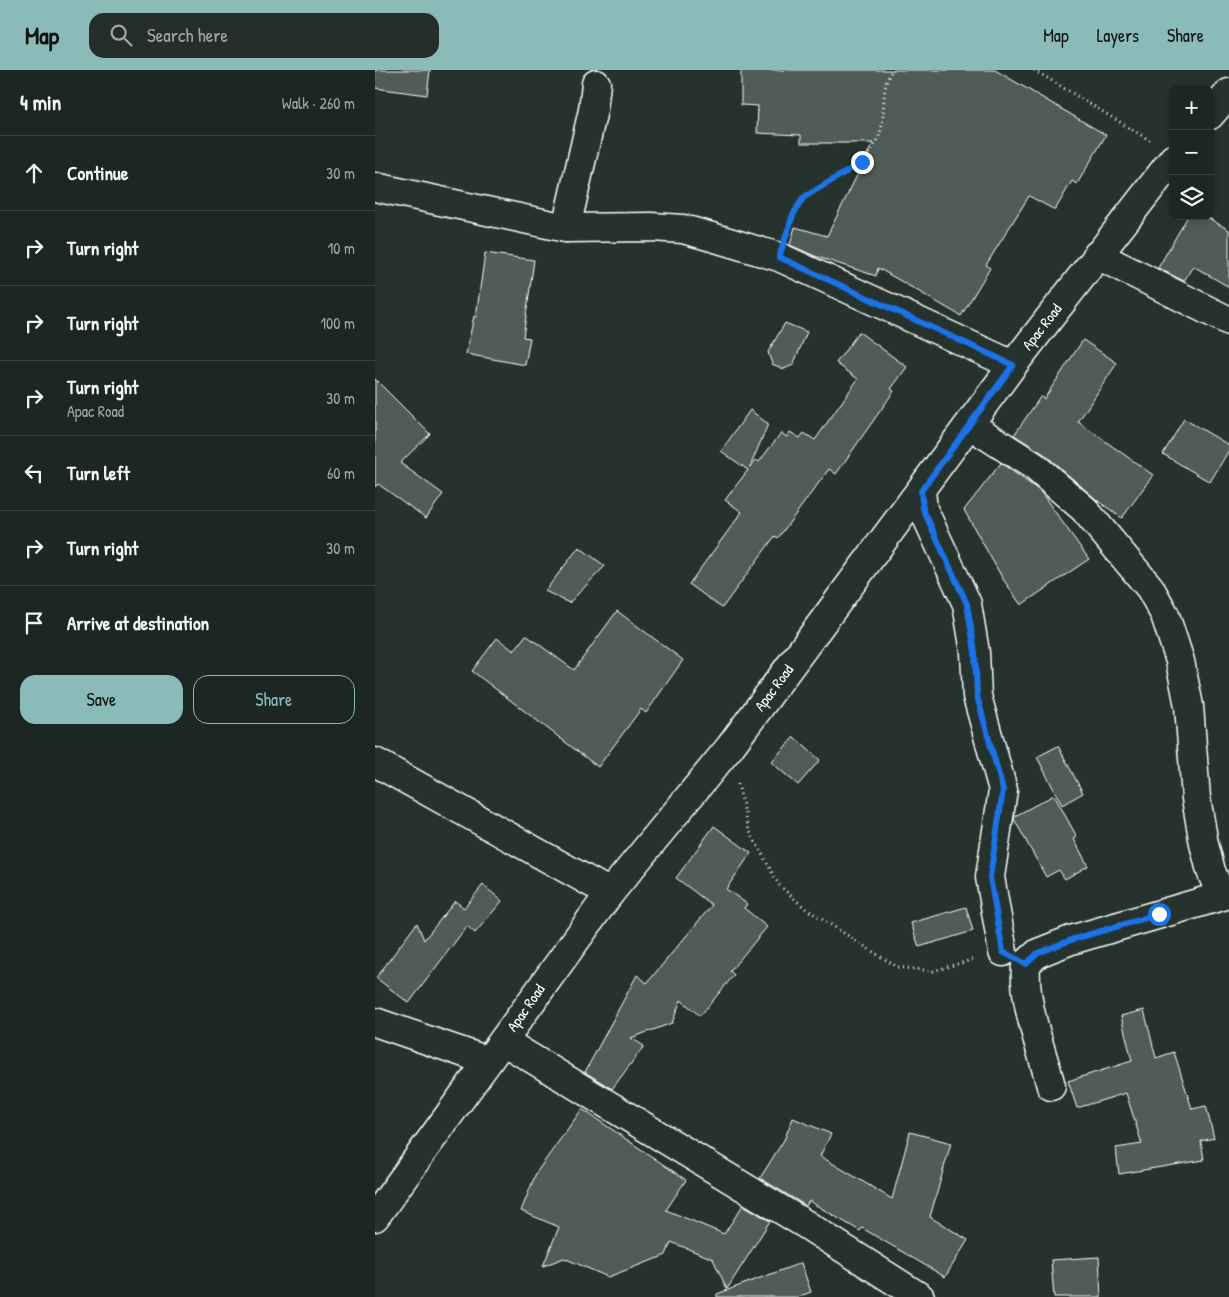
<!DOCTYPE html>
<html lang="en">
<head>
<meta charset="utf-8">
<style>
	body { margin:0; font-family:"Patrick Hand",sans-serif; background:#252e2a; color:#f1f3f6 }
	.controls { position:absolute; right:15px; top:15px; display:grid; overflow:hidden; border-radius:10px; box-shadow:0 2px 8px #0003 }
	.controls button { width:45px; height:45px; display:grid; place-items:center; padding:0; border:0; border-bottom:1px solid #3a4340; background:#1c2622; color:#f1f3f6; font:25px sans-serif }
	.stop { position:absolute; width:15px; height:15px; margin:-11px; border:4px solid #1a73e8; border-radius:50%; background:#fff }
	.stop.end { background:#1a73e8; border-color:#fff; box-shadow:0 1px 5px #0008 }
	.list { margin:0; padding:0; list-style:none }
	h2 { display:flex; justify-content:space-between; align-items:center; height:65px; margin:0; padding:0 20px; font-size:21px }
	h2 small { font-size:16px; font-weight:400; color:#a0a5a5 }
	.list li { display:grid; grid-template-columns:32px 1fr auto; gap:15px; align-items:center; box-sizing:border-box; height:75px; padding:0 20px; border-top:1px solid #3a4340 }
	.list b { display:block; font-size:19px; white-space:nowrap }
	.list p { margin:0; font-size:16px; white-space:nowrap; color:#a0a5a5 }
	.list em { font-size:16px; font-style:normal; color:#a0a5a5 }
	.actions { display:flex; gap:10px; padding:15px 20px }
	.actions a { flex:1; padding:11px 0; border:1px solid #8bbbb9; border-radius:15px; text-align:center; font-size:18px; color:#8bbbb9 }
	.actions .main { background:#8bbbb9; color:#111 }
	.icon { flex:none; width:28px; height:28px; fill:none; stroke:currentColor; stroke-width:2; stroke-linecap:round; stroke-linejoin:round }
	.map { position:relative; flex:none; width:854px; height:1227px; overflow:hidden }
	header { display:flex; align-items:center; gap:30px; box-sizing:border-box; height:70px; padding:0 25px; background:#8bbbb9; color:#111 }
	header strong { font-size:24px }
	nav { display:flex; gap:28px; margin-inline-start:auto; font-size:18px }
	.search { width:350px; height:45px; background:#252e2a; display:flex; align-items:center; gap:12px; box-sizing:border-box; padding:0 18px; border-radius:15px; color:#a0a5a5; font-size:19px }
	main { display:flex }
	aside { flex:1; background:#1c2622 }
	.map>svg:first-child { display:block }
	.building { fill:#515c57; stroke:#fff }
	.lines { fill:none; stroke-linecap:round; stroke-linejoin:round }
	.minor-casing { stroke:#fff; stroke-width:31 }
	.major-casing { stroke:#fff; stroke-width:31 }
	.path { stroke:#fff; stroke-width:3; stroke-dasharray:1 4; stroke-linecap:butt }
	.minor { stroke:#26332d; stroke-width:28 }
	.major { stroke:#26332d; stroke-width:28 }
	.route { stroke:#1a73e8; stroke-width:6 }
	.labels { text-anchor:middle; stroke-width:4; stroke-linejoin:round; paint-order:stroke }
	.street-label { font-size:15px; fill:#fff; stroke:#26332d }
</style>
</head>
<body>
<header>
<strong>Map</strong>
<div class="search"><svg class="icon" aria-label="search" viewBox="0 0 24 24"><circle cx="10" cy="10" r="6"/><path d="M15 15l6 6"/></svg>Search here</div>
<nav><a>Map</a><a>Layers</a><a>Share</a></nav>
</header>
<main>
<aside>
<h2>4 min<small>Walk · 260 m</small></h2>
<ul class="list">
<li><svg class="icon" aria-label="ahead" viewBox="0 0 24 24"><path d="M12 20V5M6 11l6-6 6 6"/></svg><div><b>Continue</b></div><em>30 m</em></li>
<li><svg class="icon" aria-label="right" viewBox="0 0 24 24"><path d="M7 20v-9h11M14 6l5 5-5 5"/></svg><div><b>Turn right</b></div><em>10 m</em></li>
<li><svg class="icon" aria-label="right" viewBox="0 0 24 24"><path d="M7 20v-9h11M14 6l5 5-5 5"/></svg><div><b>Turn right</b></div><em>100 m</em></li>
<li><svg class="icon" aria-label="right" viewBox="0 0 24 24"><path d="M7 20v-9h11M14 6l5 5-5 5"/></svg><div><b>Turn right</b><p>Apac Road</p></div><em>30 m</em></li>
<li><svg class="icon" aria-label="left" viewBox="0 0 24 24"><path d="M17 20v-9H6M10 6l-5 5 5 5"/></svg><div><b>Turn left</b></div><em>60 m</em></li>
<li><svg class="icon" aria-label="right" viewBox="0 0 24 24"><path d="M7 20v-9h11M14 6l5 5-5 5"/></svg><div><b>Turn right</b></div><em>30 m</em></li>
<li><svg class="icon" aria-label="arrive" viewBox="0 0 24 24"><path d="M6 21V4h12l-3 4 3 4H6"/></svg><div><b>Arrive at destination</b></div></li>
</ul>
<div class="actions"><a class="main">Save</a><a>Share</a></div>
</aside>
<div class="map">
<svg width="854" height="1227" viewBox="0 0 854 1227">
	<rect width="100%" height="100%" fill="#26332d"/>
	<filter id="ink" filterUnits="userSpaceOnUse"><feTurbulence type="fractalNoise" baseFrequency=".02" numOctaves="2"/><feDisplacementMap in="SourceGraphic" scale="10" xChannelSelector="R" yChannelSelector="G"/><feConvolveMatrix kernelMatrix="1 2 1 2 8 2 1 2 1" color-interpolation-filters="sRGB"/></filter>
	<g filter="url(#ink)">
		<g class="building">
			<polygon points="0,0 55,0 52,25 0,18"/>
			<polygon points="366,0 620,0 731,65 702,114 697,111 680,140 654,126 611,195 615,198 586,246 503,198 501,206 440,186 415,175 420,157 452,166 498,73 426,73 426,65 382,63 383,36 366,35"/>
			<polygon points="813,146 830,146 854,160 854,217 818,196 809,211 783,198"/>
			<polygon points="110,183 159,190 148,267 155,268 150,295 91,284 99,246 101,247"/>
			<polygon points="410,253 432,262 418,295 409,299 397,294 393,282"/>
			<polygon points="484,262 532,297 516,319 519,321 461,404 454,399 403,468 400,466 347,538 314,514 367,442 350,430 373,400 346,381 375,340 393,354 375,397 381,390 384,392 406,363 412,367 415,362 425,368 429,363 440,370 483,309 461,293"/>
			<polygon points="708,270 742,293 703,352 778,405 747,448 723,431 669,384 639,365 666,326 669,329"/>
			<polygon points="0,309 55,364 25,393 68,424 51,448 3,414 0,417"/>
			<polygon points="809,349 854,375 854,380 835,412 788,384"/>
			<polygon points="626,393 665,421 714,489 646,535 628,509 589,440"/>
			<polygon points="204,477 230,496 194,533 170,521"/>
			<polygon points="242,541 308,590 271,643 266,639 223,697 97,601 122,568 139,581 151,565 199,600"/>
			<polygon points="419,667 445,690 423,715 396,692"/>
			<polygon points="683,676 708,723 687,735 662,687"/>
			<polygon points="679,725 702,767 699,769 713,796 690,809 684,800 671,807 639,749 640,746"/>
			<polygon points="339,756 376,783 351,819 372,834 369,838 392,857 355,901 359,905 325,946 306,930 297,953 256,968 269,976 237,1019 210,1002 262,905 272,913 337,835 301,808"/>
			<polygon points="108,815 127,831 100,863 92,856 34,933 1,908 42,853 49,870 80,831 89,838"/>
			<polygon points="591,837 598,861 544,877 536,853"/>
			<polygon points="769,940 781,988 799,982 817,1039 831,1036 839,1068 826,1071 829,1090 744,1104 741,1078 767,1074 751,1023 702,1038 693,1011 757,991 746,946"/>
			<polygon points="207,1039 311,1110 291,1140 349,1164 368,1135 395,1151 352,1219 338,1189 296,1172 291,1185 233,1207 189,1188 168,1196 184,1157 146,1141 161,1103"/>
			<polygon points="418,1048 456,1064 445,1086 517,1129 535,1062 576,1073 555,1147 593,1170 570,1207 487,1158 485,1161 434,1131 431,1136 385,1108 409,1070"/>
			<polygon points="724,1187 726,1227 679,1227 676,1190"/>
			<polygon points="426,1193 436,1222 422,1227 342,1227 342,1224"/>
		</g>
		<g class="lines">
			<defs>
				<g id="minor">
					<polyline points="0,117 191,158 276,157 308,159 337,167 404,187 638,295"/>
					<polyline points="191,158 218,40 221,14"/>
					<polyline points="722,185 854,251"/>
					<polyline points="595,355 659,396 709,439 775,518 790,545 805,591 814,636 821,728 829,774 836,801 846,825"/>
					<polyline points="546,421 548,439 592,534 600,582 602,626 628,720 615,807 628,882"/>
					<polyline points="0,692 235,823"/>
					<polyline points="0,952 113,991"/>
					<polyline points="128,971 430,1154 545,1227"/>
					<path d="M676,1016c-10,-39 -28,-82 -25,-122l12,-11 33,-13 158,-46"/>
				</g>
				<g id="major">
					<polyline points="835,45 854,23"/>
					<polyline points="0,1147 235,823 355,677 638,295 798,89"/>
				</g>
			</defs>
			<use href="#minor" class="minor-casing"/>
			<use href="#major" class="major-casing"/>
			<g class="path">
				<polyline points="659,0 776,71"/>
				<path d="M413,160c3,-11 7,-22 15,-31 7,-8 20,-13 29,-18 18,-9 33,-20 43,-37 15,-24 2,-50 17,-74"/>
				<polyline points="363,714 374,760 404,815 431,839 522,897 558,901 600,889"/>
			</g>
			<use href="#minor" class="minor"/>
			<use href="#major" class="major"/>
		</g>
	</g>
	<g class="lines" filter="url(#ink)">
		<polyline class="route" points="487,92 428,128 418,145 404,187 638,295 546,421 548,439 592,534 600,582 602,626 628,720 615,807 628,882 651,894 663,883 696,870 784,844"/>
	</g>
	<g class="labels">
		<g class="street-label">
			<text transform="translate(667 257) rotate(-52)" y="5">Apac Road</text>
			<text transform="translate(399 618) rotate(-53)" y="5">Apac Road</text>
			<text transform="translate(151 938) rotate(-55)" y="5">Apac Road</text>
		</g>
	</g>
</svg>
<div class="controls">
<button>+</button>
<button>−</button>
<button><svg class="icon" aria-label="layers" viewBox="0 0 24 24"><path d="M12 4l9 5-9 5-9-5zM3 14l9 5 9-5"/></svg></button>
</div>
<div class="stop" style="left:784px;top:844px"></div>
<div class="stop end" style="left:487px;top:92px"></div>
</div>
</main>
</body>
</html>
